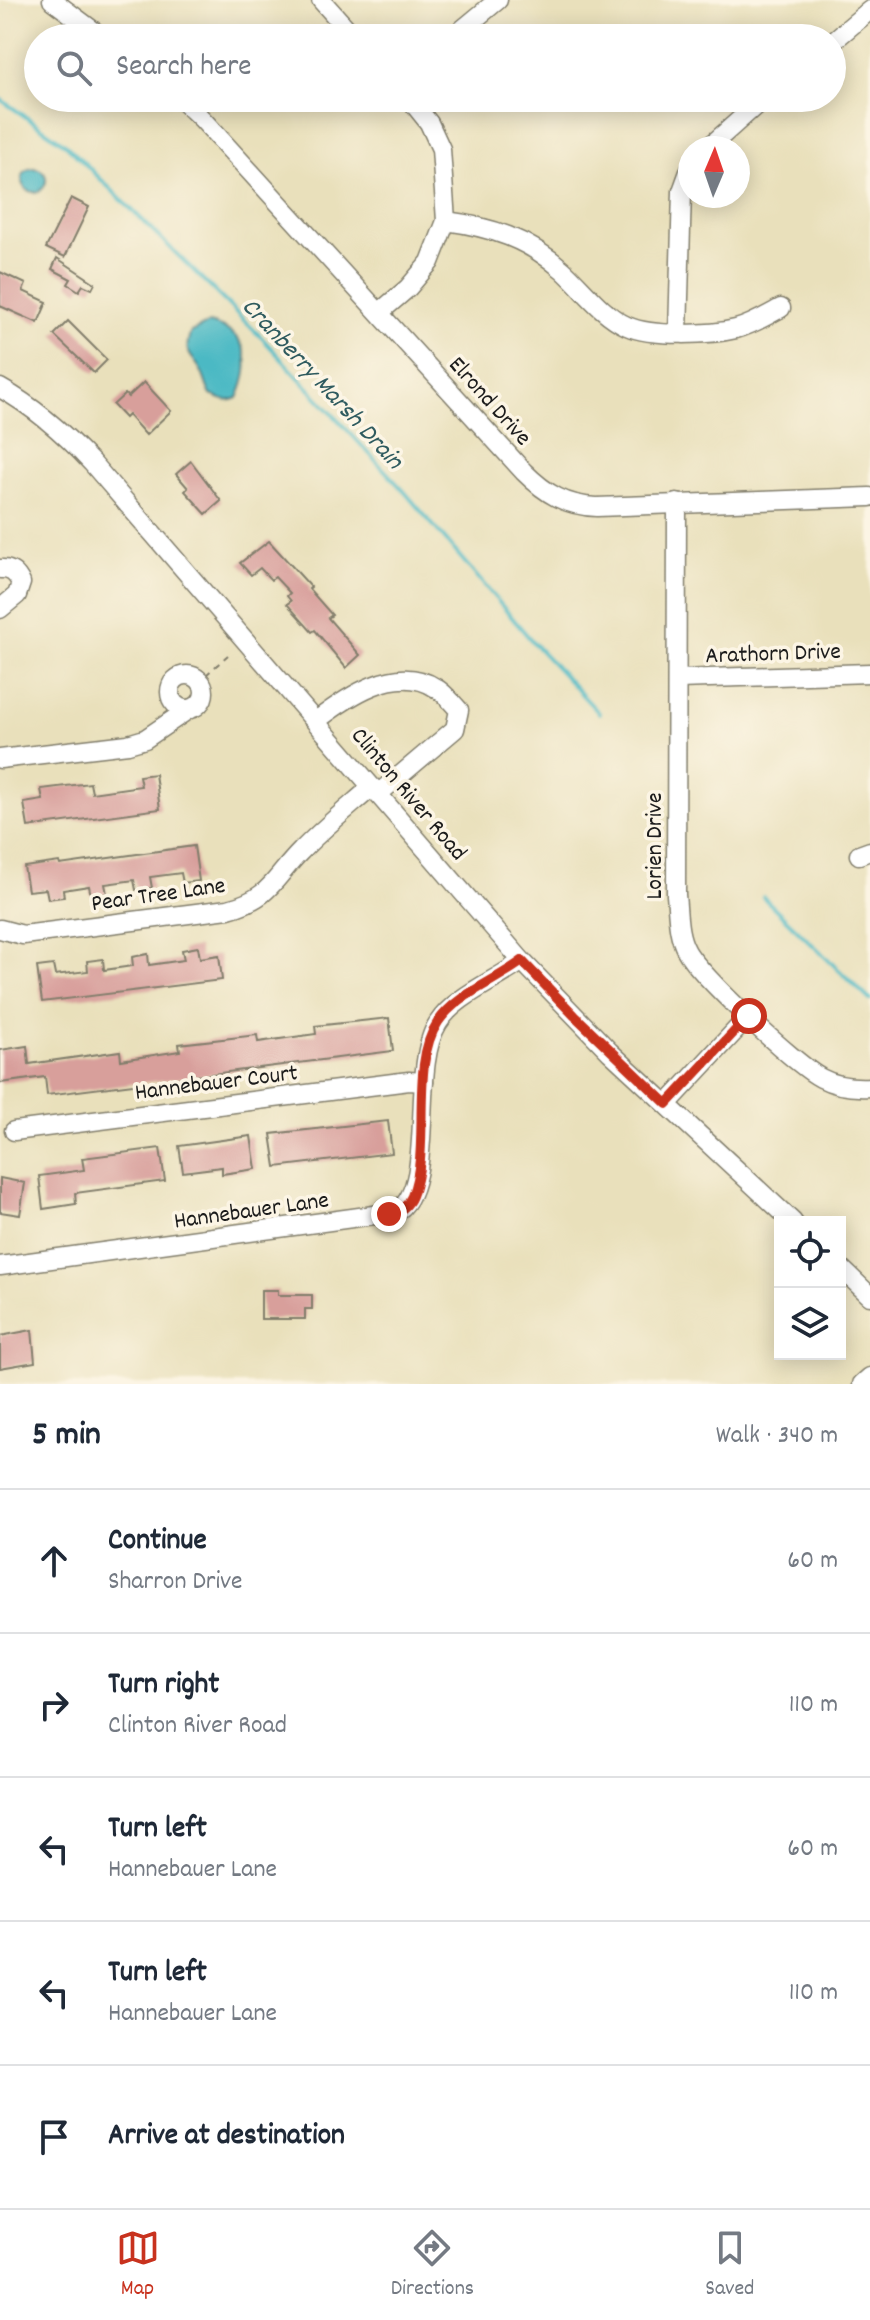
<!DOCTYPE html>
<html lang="en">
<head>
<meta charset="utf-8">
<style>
	body { margin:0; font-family:Dekko,sans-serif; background:#f2f2f3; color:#1f2937 }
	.controls { position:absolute; right:24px; bottom:24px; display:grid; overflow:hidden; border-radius:0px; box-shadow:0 4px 20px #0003 }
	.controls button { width:72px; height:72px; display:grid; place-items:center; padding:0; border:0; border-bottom:2px solid #e0e1e3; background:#fff; color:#1f2937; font:40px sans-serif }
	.compass { position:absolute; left:678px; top:136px; width:72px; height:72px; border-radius:50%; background:#fff; box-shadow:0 4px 20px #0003; rotate:2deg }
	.stop { position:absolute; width:24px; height:24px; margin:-18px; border:6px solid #c8321e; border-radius:50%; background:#fff }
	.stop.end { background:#c8321e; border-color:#fff; box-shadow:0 2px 8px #0008 }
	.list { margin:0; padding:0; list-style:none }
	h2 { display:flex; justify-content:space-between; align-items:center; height:104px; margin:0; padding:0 32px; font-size:34px }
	h2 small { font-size:26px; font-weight:400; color:#747a83 }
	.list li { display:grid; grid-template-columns:52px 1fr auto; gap:24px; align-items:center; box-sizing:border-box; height:144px; padding:0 32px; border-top:2px solid #e0e1e3 }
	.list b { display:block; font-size:30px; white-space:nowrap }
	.list p { margin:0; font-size:26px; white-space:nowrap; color:#747a83 }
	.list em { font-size:26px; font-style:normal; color:#747a83 }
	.icon { flex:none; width:44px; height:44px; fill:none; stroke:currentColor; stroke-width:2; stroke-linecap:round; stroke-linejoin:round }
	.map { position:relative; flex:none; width:870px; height:1384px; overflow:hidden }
	.search { position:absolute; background:#fff; box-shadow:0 4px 20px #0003; left:24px; right:24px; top:24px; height:88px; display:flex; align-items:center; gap:20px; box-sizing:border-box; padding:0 28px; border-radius:44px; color:#747a83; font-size:30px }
	.sheet { height:824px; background:#fff }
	nav { display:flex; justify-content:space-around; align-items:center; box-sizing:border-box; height:112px; border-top:2px solid #e0e1e3; background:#fff; font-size:22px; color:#747a83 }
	nav a { display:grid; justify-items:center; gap:4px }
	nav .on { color:#c8321e }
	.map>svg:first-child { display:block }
	.water { fill:#4bb9c4; stroke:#346a70; stroke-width:2 }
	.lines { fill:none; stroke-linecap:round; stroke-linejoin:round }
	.stream { stroke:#4bb9c4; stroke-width:4 }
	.building { fill:#d89f9b }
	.minor-casing { stroke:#827e6c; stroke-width:21 }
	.path { stroke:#827e6c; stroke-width:2; stroke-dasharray:6 6; stroke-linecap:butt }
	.minor { stroke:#fff; stroke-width:18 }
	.route { stroke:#c8321e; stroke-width:10 }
	.labels { text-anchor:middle; stroke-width:7; stroke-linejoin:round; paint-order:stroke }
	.street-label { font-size:24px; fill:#1c1c1c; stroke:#fcf5e5 }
	.water-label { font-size:26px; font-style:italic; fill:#2f5b5f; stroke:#fcf5e5 }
</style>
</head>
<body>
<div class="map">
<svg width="870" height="1384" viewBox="0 0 870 1384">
	<rect width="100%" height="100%" fill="#fcf5e5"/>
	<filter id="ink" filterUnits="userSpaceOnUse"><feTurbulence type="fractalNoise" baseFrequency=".0125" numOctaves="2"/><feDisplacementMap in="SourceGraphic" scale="16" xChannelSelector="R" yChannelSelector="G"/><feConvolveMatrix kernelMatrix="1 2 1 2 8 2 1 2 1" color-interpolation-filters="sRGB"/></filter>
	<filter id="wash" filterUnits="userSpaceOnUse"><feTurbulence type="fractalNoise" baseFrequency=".006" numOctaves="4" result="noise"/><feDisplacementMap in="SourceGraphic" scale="32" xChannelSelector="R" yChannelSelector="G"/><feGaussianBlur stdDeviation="1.8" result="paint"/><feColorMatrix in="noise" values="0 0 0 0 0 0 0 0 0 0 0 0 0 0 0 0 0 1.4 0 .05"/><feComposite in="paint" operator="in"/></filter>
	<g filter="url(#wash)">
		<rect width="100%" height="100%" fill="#e9e0bb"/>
		<g class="water">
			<circle cx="34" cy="180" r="12"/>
			<path d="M209,323c40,10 45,40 29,75 -11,5 -16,2 -27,-3 -5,-8 -6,-18 -11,-26 -8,-14 -18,-16 -9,-37z"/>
		</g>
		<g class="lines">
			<g class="stream">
				<polyline points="0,99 65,144 262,338 403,490 538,648 599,713"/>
				<polyline points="763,897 870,1000"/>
			</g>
		</g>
		<g id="blocks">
			<g class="building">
				<polygon points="71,198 89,207 65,257 46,248"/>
				<polygon points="57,258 95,283 92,289 83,285 79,291 68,284 71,279 52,269"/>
				<polygon points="0,272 26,284 23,291 47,302 38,323 0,306"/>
				<polygon points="68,321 107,360 94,373 54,335"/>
				<polygon points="144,382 171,411 146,435 128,415 125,418 113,405 125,394 128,397"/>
				<polygon points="191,461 221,501 206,514 185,491 188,488 176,474"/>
				<polygon points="269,541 311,587 309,589 332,615 328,618 360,655 346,668 315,630 312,632 287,604 291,601 287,596 290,593 275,577 271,580 260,568 251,575 240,563"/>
				<polygon points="155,774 160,809 28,827 24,803 43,800 41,789 90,783 92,793 141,786 139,776"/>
				<polygon points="194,846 199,881 183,883 181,873 150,877 152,888 136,890 134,880 105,884 107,894 91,896 89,886 63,890 64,897 48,899 46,889 28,891 24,867 59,862 60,865"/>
				<polygon points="198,947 200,958 219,955 222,980 42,1002 37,967 53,965 55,975 88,971 87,961 103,959 104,970 133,966 132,957 148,954 149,965 184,960 182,950"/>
				<polygon points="389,1018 393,1051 47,1095 45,1077 0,1083 0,1050 27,1046 29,1064 120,1051 121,1060 180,1051 179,1044 257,1035 258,1042 316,1034 315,1026"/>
				<polygon points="388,1121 392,1153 276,1167 271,1134"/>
				<polygon points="251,1136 256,1169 222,1174 222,1167 183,1172 179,1146"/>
				<polygon points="160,1148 165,1181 75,1193 76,1204 43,1209 39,1176 84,1170 82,1158"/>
				<polygon points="0,1178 25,1183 20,1215 0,1212"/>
				<polygon points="261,1290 278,1290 278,1295 312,1295 312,1309 305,1309 305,1319 261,1319"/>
				<polygon points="32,1330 35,1362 0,1368 0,1336"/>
			</g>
		</g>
	</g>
	<g filter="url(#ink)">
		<use href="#blocks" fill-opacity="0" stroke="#827e6c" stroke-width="2"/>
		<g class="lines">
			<defs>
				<g id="minor">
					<polyline points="52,0 103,38"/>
					<polyline points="321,0 355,38"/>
					<polyline points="452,38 498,0"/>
					<polyline points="832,42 870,10"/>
					<path d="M180,98l22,21 322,353c22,22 42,34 73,35l273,-10"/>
					<polyline points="708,148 764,98"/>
					<path d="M446,221c45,6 82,18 117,49 21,19 38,44 64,56 24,11 84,9 109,3 16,-4 30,-13 45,-21"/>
					<polyline points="380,312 408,288 430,262 446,221 441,149 429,123 409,98"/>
					<polyline points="678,333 682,191 690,169"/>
					<path d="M0,388c36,20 64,45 92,75l430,498 88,91 183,170"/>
					<path d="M677,503l-1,392c2,18 1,38 10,55 12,24 110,115 135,128 15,8 32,10 49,9"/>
					<path d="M0,569c11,-1 17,5 21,14l-4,12 -17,14"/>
					<circle cx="187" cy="692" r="17"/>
					<polyline points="678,679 870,673"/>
					<path d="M316,721c31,-24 81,-59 120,-33 9,5 16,15 23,22l-4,19 -77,65"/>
					<polyline points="0,759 128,744 145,739 189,709"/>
					<polyline points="859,855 870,851"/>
					<path d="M0,929l23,6 205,-26c43,-11 45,-30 73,-58 22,-23 47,-43 71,-64"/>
					<polyline points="667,1104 749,1016"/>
					<polyline points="14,1131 409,1081 424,1082"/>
					<path d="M0,1266l396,-54c42,-25 13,-144 42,-189 18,-28 58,-42 84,-62"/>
					<polyline points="840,1267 870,1296"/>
					<polyline points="862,1384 870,1377"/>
				</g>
			</defs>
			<use href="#minor" class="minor-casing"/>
			<polyline class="path" points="206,675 228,655"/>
			<use href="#minor" class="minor"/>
		</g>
	</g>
	<g class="lines" filter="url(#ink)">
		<path class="route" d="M389,1214c10,-2 19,-8 23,-18 20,-49 -3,-131 26,-174 19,-28 58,-41 84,-61l53,55 92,88 82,-88"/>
	</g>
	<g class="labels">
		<g class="street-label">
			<text transform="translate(491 400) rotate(48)" y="8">Elrond Drive</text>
			<text transform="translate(773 652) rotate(-2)" y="8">Arathorn Drive</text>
			<text transform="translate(410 793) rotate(50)" y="8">Clinton River Road</text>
			<text transform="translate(653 846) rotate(-90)" y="8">Lorien Drive</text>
			<text transform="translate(158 893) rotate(-8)" y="8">Pear Tree Lane</text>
			<text transform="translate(216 1081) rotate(-7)" y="8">Hannebauer Court</text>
			<text transform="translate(251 1209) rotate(-8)" y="8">Hannebauer Lane</text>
		</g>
		<g class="water-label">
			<text transform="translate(324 382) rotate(47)" y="9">Cranberry Marsh Drain</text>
		</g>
	</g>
</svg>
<div class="controls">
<button><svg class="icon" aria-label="locate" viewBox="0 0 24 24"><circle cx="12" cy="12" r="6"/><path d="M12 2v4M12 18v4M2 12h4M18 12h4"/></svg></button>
<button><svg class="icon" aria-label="layers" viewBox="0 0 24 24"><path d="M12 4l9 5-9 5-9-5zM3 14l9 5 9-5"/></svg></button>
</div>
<svg class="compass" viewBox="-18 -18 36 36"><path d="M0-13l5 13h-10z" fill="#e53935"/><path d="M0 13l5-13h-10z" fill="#747a83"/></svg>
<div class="stop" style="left:749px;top:1016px"></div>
<div class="stop end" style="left:389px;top:1214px"></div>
<div class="search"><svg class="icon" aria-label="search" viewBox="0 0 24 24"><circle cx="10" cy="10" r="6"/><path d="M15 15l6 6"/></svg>Search here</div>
</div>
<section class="sheet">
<h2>5 min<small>Walk · 340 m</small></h2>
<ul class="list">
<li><svg class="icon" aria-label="ahead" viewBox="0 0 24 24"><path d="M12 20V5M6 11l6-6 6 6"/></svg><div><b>Continue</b><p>Sharron Drive</p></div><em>60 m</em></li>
<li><svg class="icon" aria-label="right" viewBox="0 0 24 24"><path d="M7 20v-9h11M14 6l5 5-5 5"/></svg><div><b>Turn right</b><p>Clinton River Road</p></div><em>110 m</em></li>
<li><svg class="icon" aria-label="left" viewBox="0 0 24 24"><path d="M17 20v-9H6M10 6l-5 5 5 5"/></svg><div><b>Turn left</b><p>Hannebauer Lane</p></div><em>60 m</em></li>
<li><svg class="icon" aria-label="left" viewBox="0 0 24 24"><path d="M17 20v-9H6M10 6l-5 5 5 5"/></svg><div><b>Turn left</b><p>Hannebauer Lane</p></div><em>110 m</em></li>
<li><svg class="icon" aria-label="arrive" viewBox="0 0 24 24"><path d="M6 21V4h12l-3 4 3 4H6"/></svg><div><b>Arrive at destination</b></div></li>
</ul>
</section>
<nav>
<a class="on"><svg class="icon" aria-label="map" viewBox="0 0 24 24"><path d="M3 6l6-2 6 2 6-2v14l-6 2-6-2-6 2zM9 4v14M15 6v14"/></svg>Map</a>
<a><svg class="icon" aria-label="directions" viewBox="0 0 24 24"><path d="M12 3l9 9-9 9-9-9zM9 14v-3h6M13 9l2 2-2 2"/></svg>Directions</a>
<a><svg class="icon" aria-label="saved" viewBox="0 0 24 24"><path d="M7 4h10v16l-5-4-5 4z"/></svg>Saved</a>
</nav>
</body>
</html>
